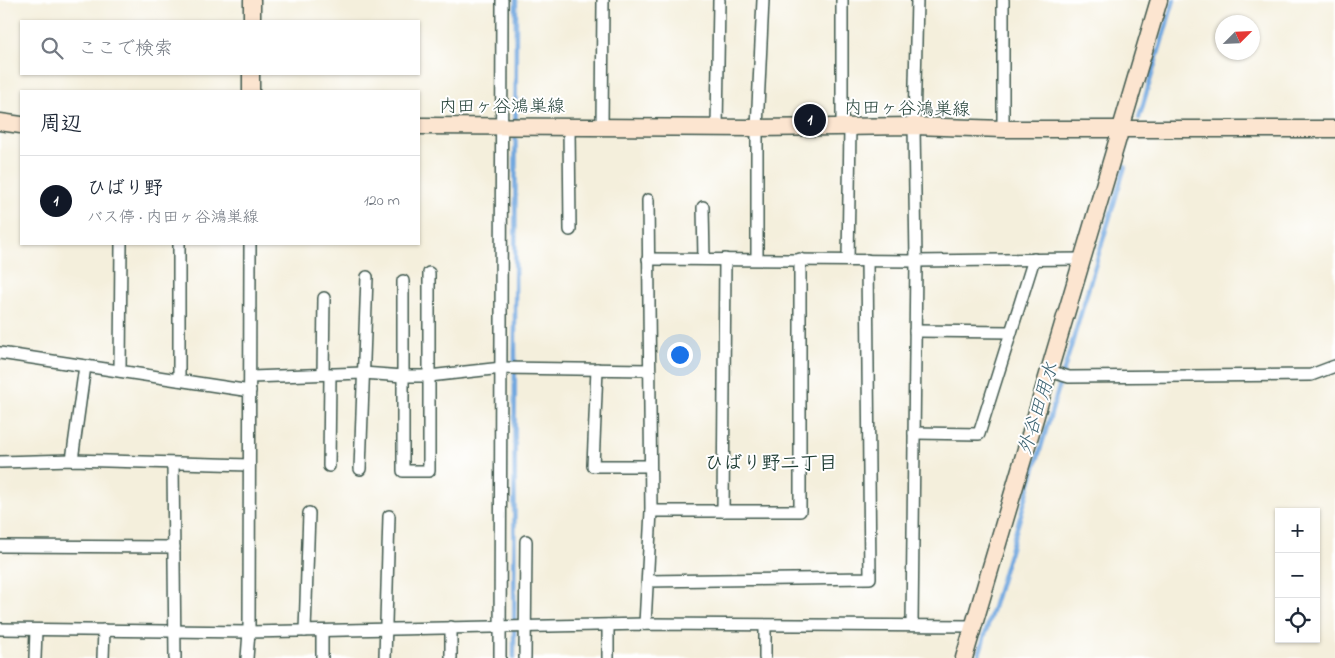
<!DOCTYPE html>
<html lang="ja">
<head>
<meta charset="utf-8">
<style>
	body { margin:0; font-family:"Indie Flower","Klee One",sans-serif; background:#f6f6f7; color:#1f2937 }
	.controls { position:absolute; right:15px; bottom:15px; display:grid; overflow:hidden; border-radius:0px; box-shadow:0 1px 4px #0004 }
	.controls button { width:45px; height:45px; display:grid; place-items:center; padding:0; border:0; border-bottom:1px solid #e0e1e3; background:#fff; color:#1f2937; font:25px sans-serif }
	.compass { position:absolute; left:1215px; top:15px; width:45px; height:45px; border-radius:50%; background:#fff; box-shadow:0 1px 4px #0004; rotate:66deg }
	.you { position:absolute; left:679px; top:354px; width:18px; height:18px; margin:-12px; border:4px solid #fff; border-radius:50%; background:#1a73e8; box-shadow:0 0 0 8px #1a73e833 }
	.badge { display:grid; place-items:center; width:32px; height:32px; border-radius:50%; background:#111827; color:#fff; font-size:16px; font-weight:700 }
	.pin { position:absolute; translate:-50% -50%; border:2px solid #fff; box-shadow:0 1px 5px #0006 }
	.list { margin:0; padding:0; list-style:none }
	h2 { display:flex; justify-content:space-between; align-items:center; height:65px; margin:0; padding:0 20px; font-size:21px }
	h2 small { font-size:16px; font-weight:400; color:#747a83 }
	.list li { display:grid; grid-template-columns:32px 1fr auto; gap:15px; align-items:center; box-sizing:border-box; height:90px; padding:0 20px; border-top:1px solid #e0e1e3 }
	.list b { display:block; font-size:19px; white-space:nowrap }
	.list p { margin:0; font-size:16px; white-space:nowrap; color:#747a83 }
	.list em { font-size:16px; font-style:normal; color:#747a83 }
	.icon { flex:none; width:28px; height:28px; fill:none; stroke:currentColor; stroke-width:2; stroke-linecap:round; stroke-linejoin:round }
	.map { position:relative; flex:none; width:1335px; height:658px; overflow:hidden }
	.search { position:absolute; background:#fff; box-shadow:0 1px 4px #0004; left:20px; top:20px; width:400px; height:55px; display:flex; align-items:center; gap:12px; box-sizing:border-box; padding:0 18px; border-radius:0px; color:#747a83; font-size:19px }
	.panel { position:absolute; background:#fff; box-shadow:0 1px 4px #0004; left:20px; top:90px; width:400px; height:155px; border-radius:0px }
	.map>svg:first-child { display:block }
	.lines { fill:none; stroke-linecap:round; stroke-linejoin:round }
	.stream { stroke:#71a7df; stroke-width:4.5 }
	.street-casing { stroke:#3f584d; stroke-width:14 }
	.secondary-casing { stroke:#3f584d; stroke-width:19 }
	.street { stroke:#fff; stroke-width:11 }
	.secondary { stroke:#fce5d0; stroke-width:16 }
	.labels { text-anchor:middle; stroke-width:4; stroke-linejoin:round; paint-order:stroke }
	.street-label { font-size:18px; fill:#1f3d34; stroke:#fff }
	.water-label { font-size:19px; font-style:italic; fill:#3c6270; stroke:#fff }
	.neighbourhood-label { font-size:19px; font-weight:bold; fill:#1f3d34; stroke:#fff }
</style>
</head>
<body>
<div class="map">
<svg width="1335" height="658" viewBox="0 0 1335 658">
	<rect width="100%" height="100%" fill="#fff"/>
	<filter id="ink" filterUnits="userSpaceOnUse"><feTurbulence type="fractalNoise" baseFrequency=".02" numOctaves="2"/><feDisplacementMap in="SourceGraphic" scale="10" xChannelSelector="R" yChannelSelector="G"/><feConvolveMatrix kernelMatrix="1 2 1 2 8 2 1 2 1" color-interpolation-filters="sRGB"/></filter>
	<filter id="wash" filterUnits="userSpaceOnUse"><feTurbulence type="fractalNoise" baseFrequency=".0096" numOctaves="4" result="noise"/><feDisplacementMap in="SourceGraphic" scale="20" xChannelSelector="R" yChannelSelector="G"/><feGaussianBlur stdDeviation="1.12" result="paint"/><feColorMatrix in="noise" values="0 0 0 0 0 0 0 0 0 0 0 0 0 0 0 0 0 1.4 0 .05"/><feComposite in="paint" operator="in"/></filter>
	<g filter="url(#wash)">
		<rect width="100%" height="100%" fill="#f4efdc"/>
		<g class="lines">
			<g class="stream">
				<polyline points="1139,118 1174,0"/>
				<polyline points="514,658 516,0"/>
				<polyline points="978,658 1125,166"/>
			</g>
		</g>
	</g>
	<g filter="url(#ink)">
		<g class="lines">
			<defs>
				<g id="street">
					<polyline points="569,127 570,230"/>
					<polyline points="602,127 603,0"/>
					<polyline points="717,127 719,0"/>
					<polyline points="842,127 842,0"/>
					<polyline points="1003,129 1003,0"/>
					<polyline points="703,207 704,259"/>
					<polyline points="648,259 916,261 1082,259"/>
					<polyline points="757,259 757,128 763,0"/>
					<polyline points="848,260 850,127"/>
					<polyline points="403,281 403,471 429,471 429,273"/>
					<polyline points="915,331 1011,332"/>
					<polyline points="0,353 250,391"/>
					<polyline points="597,369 593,466 650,466"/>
					<polyline points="120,371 121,244"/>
					<polyline points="1049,371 1069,377 1311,375 1335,366"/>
					<polyline points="323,374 324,298"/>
					<polyline points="251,377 363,373 403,376 429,376 502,368 649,370"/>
					<polyline points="179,380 179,244"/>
					<polyline points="914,433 979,434 1034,259"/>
					<polyline points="72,460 85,366"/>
					<polyline points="0,462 72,460 249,465"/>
					<polyline points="173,464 175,658"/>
					<polyline points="329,466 330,374"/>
					<polyline points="360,469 367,277"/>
					<polyline points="651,511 800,511 800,259"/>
					<polyline points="723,511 725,259"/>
					<polyline points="0,546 174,547"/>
					<polyline points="648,581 870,578 867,260"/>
					<polyline points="645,624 651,511 648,200"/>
					<polyline points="608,625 608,658"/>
					<polyline points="912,625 916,261 914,126 917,0"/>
					<polyline points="0,629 249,632 645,624 974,626"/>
					<polyline points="305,631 309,513"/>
					<polyline points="35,658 36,630"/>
					<polyline points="103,658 104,630"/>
					<polyline points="247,658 249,632 250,244"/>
					<polyline points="322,658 322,631"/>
					<polyline points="385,658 389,516"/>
					<polyline points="451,658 451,627"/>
					<polyline points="500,658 502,0"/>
					<polyline points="525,658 526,541"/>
					<polyline points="765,658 765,626"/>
				</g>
				<g id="secondary">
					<polyline points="252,21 252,0"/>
					<polyline points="251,91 251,74"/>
					<polyline points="0,122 21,125"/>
					<polyline points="419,126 757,128 914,126 1003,129 1335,129"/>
					<polyline points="964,658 1159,0"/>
				</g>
			</defs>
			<use href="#street" class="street-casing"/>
			<use href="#secondary" class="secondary-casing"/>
			<use href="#street" class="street"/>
			<use href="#secondary" class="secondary"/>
		</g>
	</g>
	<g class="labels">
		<g class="street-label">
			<text x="502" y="112">内田ヶ谷鴻巣線</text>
			<text transform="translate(907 108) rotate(1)" y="6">内田ヶ谷鴻巣線</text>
		</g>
		<g class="water-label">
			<text transform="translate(1037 408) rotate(-73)" y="7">外谷田用水</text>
		</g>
		<g class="neighbourhood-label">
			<text x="771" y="469">ひばり野二丁目</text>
		</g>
	</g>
</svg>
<div class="controls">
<button>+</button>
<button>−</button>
<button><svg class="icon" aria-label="locate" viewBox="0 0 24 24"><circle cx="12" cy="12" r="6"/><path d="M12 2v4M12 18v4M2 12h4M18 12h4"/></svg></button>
</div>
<svg class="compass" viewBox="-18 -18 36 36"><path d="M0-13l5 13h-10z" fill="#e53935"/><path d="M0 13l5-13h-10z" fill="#747a83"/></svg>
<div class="you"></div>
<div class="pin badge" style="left:810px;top:120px">1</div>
<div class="search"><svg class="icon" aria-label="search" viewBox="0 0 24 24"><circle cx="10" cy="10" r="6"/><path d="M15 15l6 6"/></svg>ここで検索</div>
<section class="panel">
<h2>周辺<small></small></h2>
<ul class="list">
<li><span class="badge">1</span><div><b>ひばり野</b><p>バス停 · 内田ヶ谷鴻巣線</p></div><em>120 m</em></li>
</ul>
</section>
</div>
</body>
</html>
